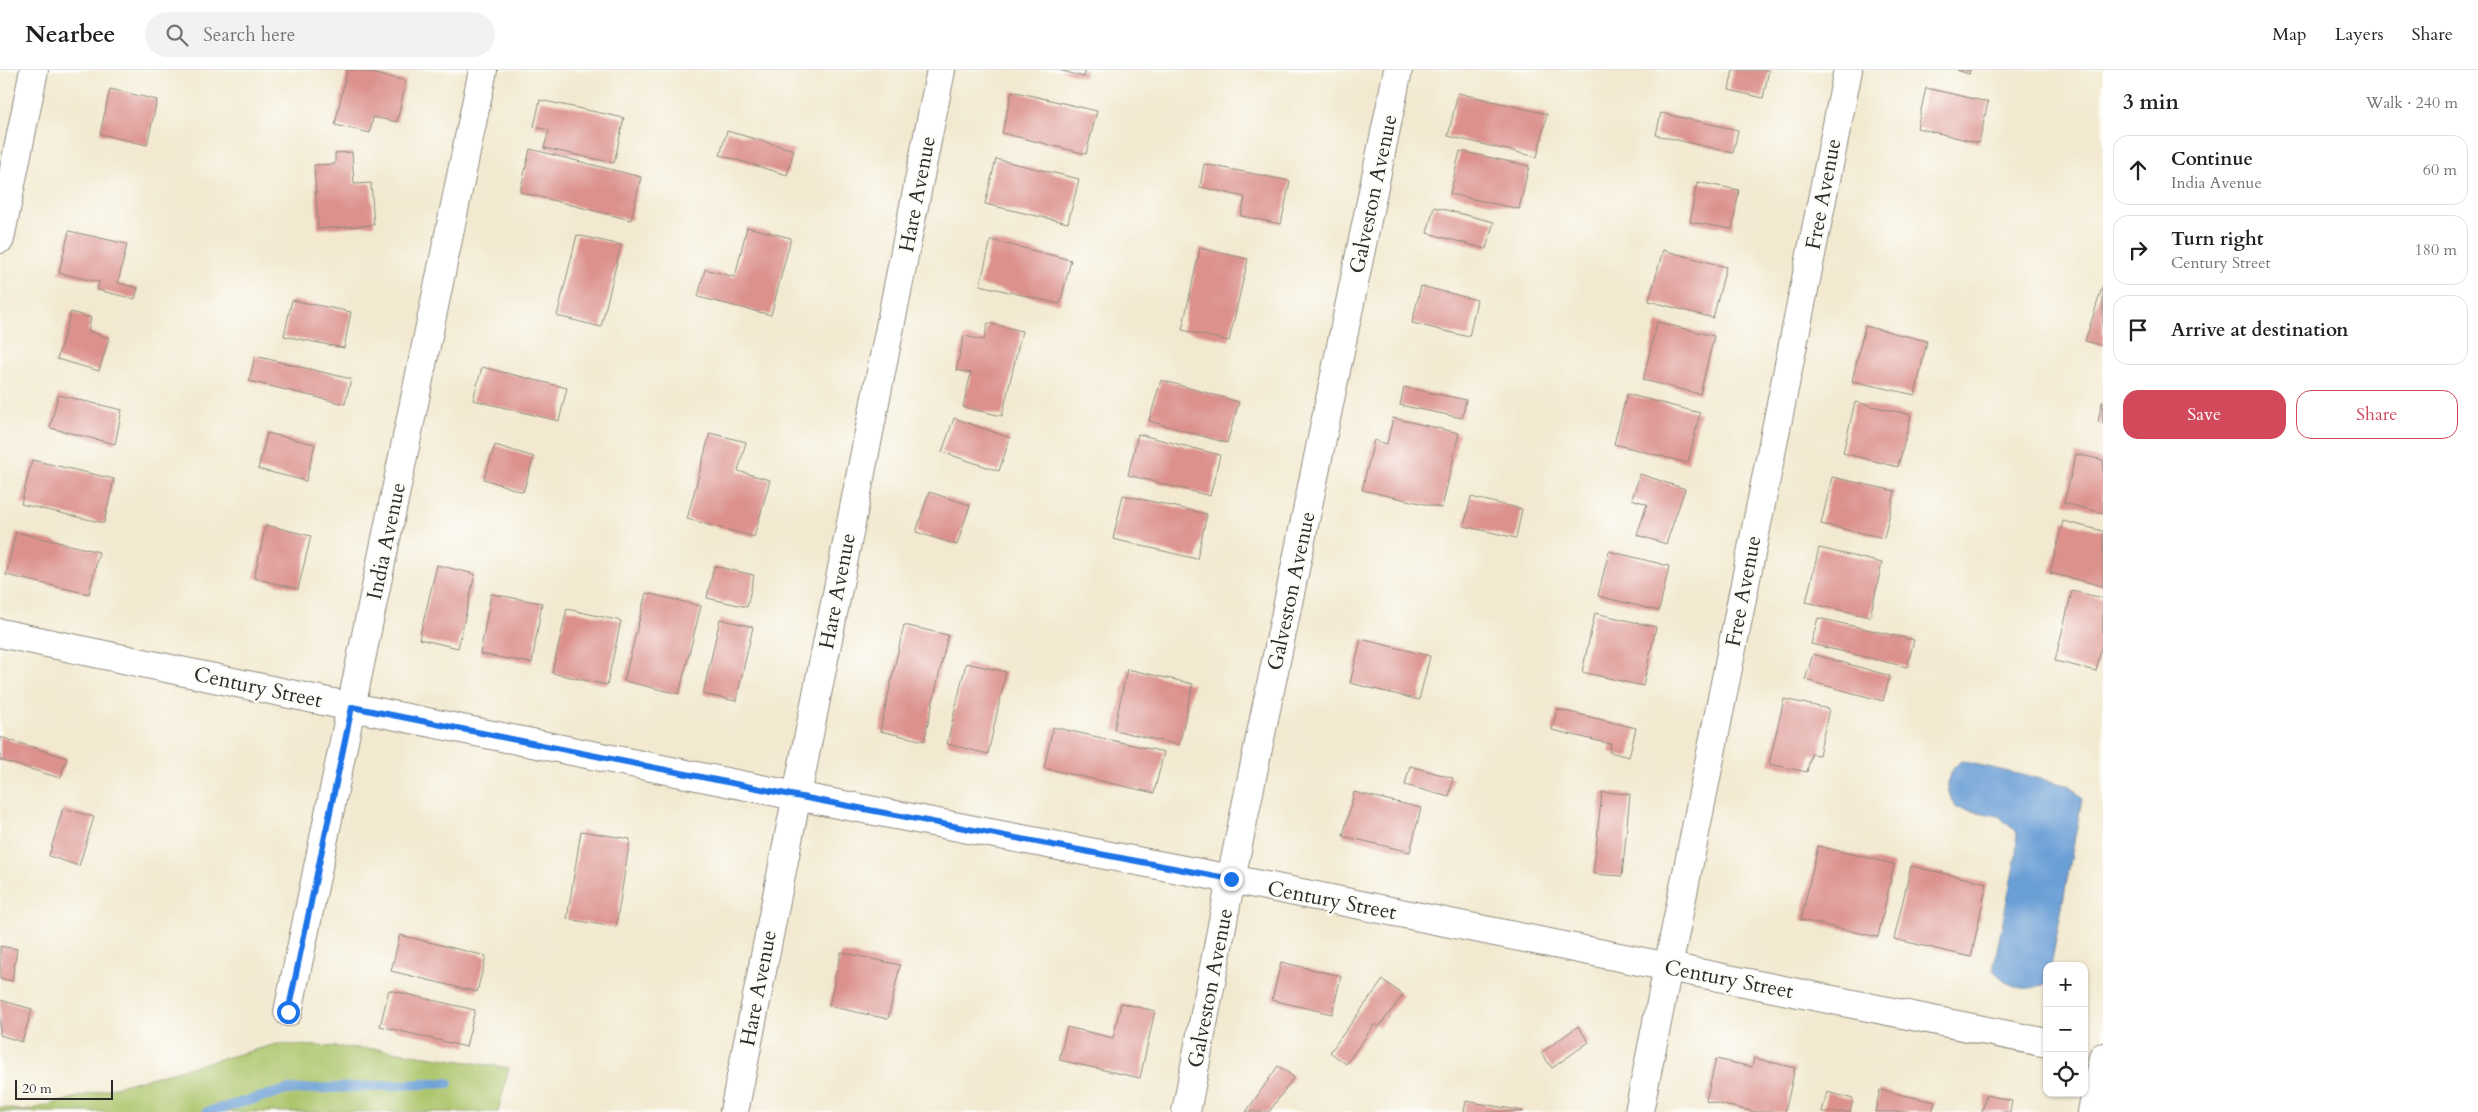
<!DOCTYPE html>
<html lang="en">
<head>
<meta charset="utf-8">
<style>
	body { margin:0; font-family:Cardo,serif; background:#f2f2f2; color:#202124 }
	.controls { position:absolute; right:15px; bottom:15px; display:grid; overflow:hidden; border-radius:10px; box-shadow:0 1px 4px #0004 }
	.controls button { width:45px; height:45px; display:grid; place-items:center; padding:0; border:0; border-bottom:1px solid #e0e0e0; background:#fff; color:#202124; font:25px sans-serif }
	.scale { position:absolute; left:15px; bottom:12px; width:98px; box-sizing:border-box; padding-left:5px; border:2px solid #2b2b2b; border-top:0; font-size:14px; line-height:18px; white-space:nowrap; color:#2b2b2b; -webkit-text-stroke:4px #fdfcf7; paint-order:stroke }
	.stop { position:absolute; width:15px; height:15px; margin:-11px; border:4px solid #1a73e8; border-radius:50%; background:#fff }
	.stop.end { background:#1a73e8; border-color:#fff; box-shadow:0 1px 5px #0008 }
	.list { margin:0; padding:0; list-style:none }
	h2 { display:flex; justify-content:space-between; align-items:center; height:65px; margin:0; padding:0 20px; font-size:21px }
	h2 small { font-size:16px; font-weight:400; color:#757577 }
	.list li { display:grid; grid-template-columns:32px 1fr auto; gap:15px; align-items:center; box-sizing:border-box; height:70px; margin:0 10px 10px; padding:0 10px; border:1px solid #e0e0e0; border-radius:15px }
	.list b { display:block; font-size:19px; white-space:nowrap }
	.list p { margin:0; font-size:16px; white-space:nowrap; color:#757577 }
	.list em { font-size:16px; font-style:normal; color:#757577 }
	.actions { display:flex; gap:10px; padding:15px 20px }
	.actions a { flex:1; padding:11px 0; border:1px solid #d1495b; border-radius:15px; text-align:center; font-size:18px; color:#d1495b }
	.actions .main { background:#d1495b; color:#fff }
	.icon { flex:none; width:28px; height:28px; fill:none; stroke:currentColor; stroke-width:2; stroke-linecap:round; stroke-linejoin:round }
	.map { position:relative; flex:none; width:2103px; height:1042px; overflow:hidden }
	header { display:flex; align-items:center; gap:30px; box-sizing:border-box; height:70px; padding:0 25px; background:#fff; border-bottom:1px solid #e0e0e0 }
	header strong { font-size:24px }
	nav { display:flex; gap:28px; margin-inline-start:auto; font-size:18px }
	.search { width:350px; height:45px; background:#f2f2f2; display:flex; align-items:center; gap:12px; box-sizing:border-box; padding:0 18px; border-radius:28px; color:#757577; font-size:19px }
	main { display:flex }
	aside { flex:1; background:#fff }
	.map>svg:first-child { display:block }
	.green { fill:#abc469; stroke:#6b784a }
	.water { fill:#6a9fd6; stroke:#4a6580 }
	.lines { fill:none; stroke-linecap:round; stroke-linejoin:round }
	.stream { stroke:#6a9fd6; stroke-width:10 }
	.building { fill:#dc918d }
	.minor-casing { stroke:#8e8a7e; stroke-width:30 }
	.minor { stroke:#fff; stroke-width:28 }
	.route { stroke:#1a73e8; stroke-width:6 }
	.labels { text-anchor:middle; stroke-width:5; stroke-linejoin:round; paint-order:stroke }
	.street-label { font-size:21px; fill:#2b2b2b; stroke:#fdfcf7 }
</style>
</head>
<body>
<header>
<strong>Nearbee</strong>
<div class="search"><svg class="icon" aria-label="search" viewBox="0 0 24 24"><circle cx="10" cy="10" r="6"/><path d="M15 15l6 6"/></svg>Search here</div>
<nav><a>Map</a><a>Layers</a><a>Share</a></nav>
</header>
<main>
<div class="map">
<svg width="2103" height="1042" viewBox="0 0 2103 1042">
	<rect width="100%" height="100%" fill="#fdfcf7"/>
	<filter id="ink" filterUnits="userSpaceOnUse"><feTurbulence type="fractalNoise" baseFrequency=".02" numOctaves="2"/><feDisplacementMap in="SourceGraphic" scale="10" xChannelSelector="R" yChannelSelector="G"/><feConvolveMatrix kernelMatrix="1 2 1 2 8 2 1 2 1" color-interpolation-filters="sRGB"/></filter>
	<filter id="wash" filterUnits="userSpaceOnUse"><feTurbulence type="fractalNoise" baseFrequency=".0096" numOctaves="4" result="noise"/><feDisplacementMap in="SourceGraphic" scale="20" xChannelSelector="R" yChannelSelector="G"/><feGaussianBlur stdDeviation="1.12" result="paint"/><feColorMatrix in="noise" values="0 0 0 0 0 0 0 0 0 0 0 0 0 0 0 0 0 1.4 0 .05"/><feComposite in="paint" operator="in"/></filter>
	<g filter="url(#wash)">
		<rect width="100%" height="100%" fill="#f2e9d0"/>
		<polygon class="green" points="277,974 377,979 509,998 498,1042 0,1042 0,1037 25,1041"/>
		<path class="water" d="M1961,691l110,25 11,13 -31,167h-4v17c-24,11 -37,4 -54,-13l23,-114 1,-23 -18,-17 -43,-8c-11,-19 -12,-32 5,-47z"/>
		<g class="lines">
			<polyline class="stream" points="207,1042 287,1020 448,1013"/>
		</g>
		<g id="blocks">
			<g class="building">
				<polygon points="347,0 358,0 406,11 397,52 373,47 370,63 335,55"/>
				<polygon points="1059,0 1086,0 1084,7"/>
				<polygon points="1733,0 1769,0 1763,28 1729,20"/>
				<polygon points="1957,0 1970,0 1969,4"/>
				<polygon points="1926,18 1988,32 1979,73 1917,58"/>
				<polygon points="110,19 157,30 147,75 100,64"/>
				<polygon points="1012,21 1097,41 1086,84 1002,63"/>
				<polygon points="1458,23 1547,44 1537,87 1448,66"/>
				<polygon points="540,30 624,48 614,93 544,78 549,60 534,57"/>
				<polygon points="1661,43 1738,60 1733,83 1656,65"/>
				<polygon points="727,61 794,80 787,105 720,85"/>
				<polygon points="530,79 641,107 631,150 520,122"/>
				<polygon points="1460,81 1529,96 1519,139 1450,124"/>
				<polygon points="352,82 354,114 371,113 374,155 318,159 314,95 335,94 335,83"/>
				<polygon points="996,89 1079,109 1068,153 985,134"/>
				<polygon points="1204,94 1290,111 1281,154 1241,146 1245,127 1200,117"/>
				<polygon points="1697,112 1739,120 1732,159 1690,152"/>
				<polygon points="1434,137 1494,152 1486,179 1427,163"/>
				<polygon points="747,157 791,168 771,245 698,227 705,199 735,207"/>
				<polygon points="69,161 127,174 118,213 138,218 135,229 97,220 99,212 59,203"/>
				<polygon points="577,165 621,175 601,257 557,246"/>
				<polygon points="991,170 1071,190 1060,234 980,215"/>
				<polygon points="1200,178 1248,189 1229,271 1182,260"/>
				<polygon points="1663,180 1726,197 1713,248 1649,231"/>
				<polygon points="2103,215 2103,276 2085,271"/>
				<polygon points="1421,216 1477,230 1469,267 1412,253"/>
				<polygon points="292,230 351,242 344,278 284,266"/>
				<polygon points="71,242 91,248 88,261 109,268 99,301 57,289"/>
				<polygon points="1657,252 1714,266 1700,324 1643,310"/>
				<polygon points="988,253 1022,261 1002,346 963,337 971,303 956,300 964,266 984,270"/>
				<polygon points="1865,256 1927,271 1915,325 1852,311"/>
				<polygon points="255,286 351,309 345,334 249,311"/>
				<polygon points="482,297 567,318 559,351 473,330"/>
				<polygon points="1161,310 1239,332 1227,373 1149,351"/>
				<polygon points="1404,317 1466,330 1462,348 1400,335"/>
				<polygon points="1627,324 1700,343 1688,393 1614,374"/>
				<polygon points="58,325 122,340 115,374 50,358"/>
				<polygon points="1855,332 1911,345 1898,397 1843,383"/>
				<polygon points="2102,332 2103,332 2103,354 2098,352"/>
				<polygon points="954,348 1010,368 999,401 942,382"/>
				<polygon points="1393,348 1459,363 1442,438 1362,420 1374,370 1387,374"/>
				<polygon points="267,363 315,374 306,411 258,399"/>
				<polygon points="710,363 746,372 738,401 770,410 754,467 687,449"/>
				<polygon points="1138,364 1220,385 1210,426 1128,405"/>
				<polygon points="495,375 534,387 523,422 484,409"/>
				<polygon points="2076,384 2103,390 2103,443 2064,433"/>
				<polygon points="32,390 114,409 104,453 21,434"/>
				<polygon points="1640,404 1685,419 1666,474 1637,465 1647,434 1632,429"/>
				<polygon points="1832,407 1895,421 1884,468 1821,454"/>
				<polygon points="929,422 970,435 957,475 916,462"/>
				<polygon points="1123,425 1207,444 1197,489 1113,469"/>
				<polygon points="1471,427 1522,439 1516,468 1464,456"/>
				<polygon points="2063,451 2103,461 2103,516 2050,503"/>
				<polygon points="266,455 311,466 298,519 254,508"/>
				<polygon points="16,462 99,482 89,524 6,505"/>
				<polygon points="1819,478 1882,493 1870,547 1806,532"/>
				<polygon points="1609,481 1669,496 1659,541 1598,526"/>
				<polygon points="437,495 475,504 458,578 419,569"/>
				<polygon points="714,496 754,505 747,537 707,528"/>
				<polygon points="2072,521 2103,528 2103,570 2096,601 2055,591"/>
				<polygon points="646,523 701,536 679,624 624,611"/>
				<polygon points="491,524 542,533 532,593 480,584"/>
				<polygon points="567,539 621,551 607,615 552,603"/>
				<polygon points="1595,543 1656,557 1643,616 1582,602"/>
				<polygon points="1818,548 1914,570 1907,597 1811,574"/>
				<polygon points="720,549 753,557 736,631 703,624"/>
				<polygon points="904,555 948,565 924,671 880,661"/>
				<polygon points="1361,569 1430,586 1419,630 1350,613"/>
				<polygon points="1813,584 1890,606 1883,631 1805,610"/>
				<polygon points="966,593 1006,602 988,684 947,674"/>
				<polygon points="1127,599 1193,614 1179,675 1114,660"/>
				<polygon points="1784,629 1829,639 1819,685 1811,684 1807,702 1769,694"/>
				<polygon points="1557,639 1636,658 1629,687 1609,682 1611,674 1552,660"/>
				<polygon points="1053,657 1164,682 1154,723 1044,698"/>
				<polygon points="0,667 67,688 60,708 0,690"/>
				<polygon points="1410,696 1453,708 1449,727 1405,715"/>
				<polygon points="1354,722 1421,738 1410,782 1343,766"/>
				<polygon points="1602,722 1630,724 1622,806 1593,804"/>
				<polygon points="63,738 94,747 79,796 49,786"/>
				<polygon points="581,761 630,769 616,857 567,849"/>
				<polygon points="1818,776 1894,794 1878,867 1801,850"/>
				<polygon points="1911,796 1987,813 1971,887 1894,869"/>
				<polygon points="400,865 486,886 477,922 391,901"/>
				<polygon points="0,876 17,879 12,911 0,909"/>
				<polygon points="841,882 900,895 888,949 829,936"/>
				<polygon points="1281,892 1341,906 1332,944 1272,930"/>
				<polygon points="1383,910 1403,925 1379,957 1375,954 1346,994 1330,982"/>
				<polygon points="389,920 475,940 466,977 380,956"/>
				<polygon points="0,930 32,939 22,972 0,965"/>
				<polygon points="1121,933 1155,941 1140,1008 1059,990 1067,957 1113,968"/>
				<polygon points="1578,956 1589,972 1552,998 1541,983"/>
				<polygon points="1754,988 1795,998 1785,1042 1755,1042 1706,1031 1716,989 1752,997"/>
				<polygon points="1278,996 1294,1007 1269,1042 1246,1042"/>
				<polygon points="1880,1020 1935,1032 1932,1042 1875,1042"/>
				<polygon points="1827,1022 1853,1029 1850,1042 1822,1042"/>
				<polygon points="1986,1025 2012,1031 2010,1042 1982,1042"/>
				<polygon points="1466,1031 1523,1041 1523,1042 1464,1042"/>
			</g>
		</g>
	</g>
	<g filter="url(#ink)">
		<use href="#blocks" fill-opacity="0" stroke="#8e8a7e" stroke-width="1"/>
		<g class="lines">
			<defs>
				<g id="minor">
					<polyline points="0,169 34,0"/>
					<polyline points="0,563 352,637 796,726 1231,809 2047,973"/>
					<polyline points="288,942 483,0"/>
					<polyline points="734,1042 941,0"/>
					<polyline points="1186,1042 1231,809 1398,0"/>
					<polyline points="1639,1042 1848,0"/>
					<polyline points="2092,1042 2103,987"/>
				</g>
			</defs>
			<use href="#minor" class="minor-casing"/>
			<use href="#minor" class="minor"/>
		</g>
	</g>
	<g class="lines" filter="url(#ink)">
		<polyline class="route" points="288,942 352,637 796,726 1231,809"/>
	</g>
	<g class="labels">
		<g class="street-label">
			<text transform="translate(917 124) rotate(-79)" y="7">Hare Avenue</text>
			<text transform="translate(1373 124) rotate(-78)" y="7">Galveston Avenue</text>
			<text transform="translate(1823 124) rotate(-79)" y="7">Free Avenue</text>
			<text transform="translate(386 471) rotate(-78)" y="7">India Avenue</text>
			<text transform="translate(837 521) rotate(-79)" y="7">Hare Avenue</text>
			<text transform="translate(1291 521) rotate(-78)" y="7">Galveston Avenue</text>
			<text transform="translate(1743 521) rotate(-79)" y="7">Free Avenue</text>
			<text transform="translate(258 617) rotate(12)" y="7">Century Street</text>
			<text transform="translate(1332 830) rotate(11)" y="7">Century Street</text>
			<text transform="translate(1729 909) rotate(11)" y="7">Century Street</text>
			<text transform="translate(758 918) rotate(-79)" y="7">Hare Avenue</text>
			<text transform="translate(1210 918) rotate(-79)" y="7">Galveston Avenue</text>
		</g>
	</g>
</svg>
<div class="controls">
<button>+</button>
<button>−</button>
<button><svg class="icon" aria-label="locate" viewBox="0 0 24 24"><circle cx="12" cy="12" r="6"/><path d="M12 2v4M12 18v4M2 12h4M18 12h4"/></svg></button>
</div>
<div class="scale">20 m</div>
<div class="stop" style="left:288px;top:942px"></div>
<div class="stop end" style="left:1231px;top:809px"></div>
</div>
<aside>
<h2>3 min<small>Walk · 240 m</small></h2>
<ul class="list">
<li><svg class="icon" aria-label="ahead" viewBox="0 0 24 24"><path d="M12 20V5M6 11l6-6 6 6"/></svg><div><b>Continue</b><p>India Avenue</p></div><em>60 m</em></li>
<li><svg class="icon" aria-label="right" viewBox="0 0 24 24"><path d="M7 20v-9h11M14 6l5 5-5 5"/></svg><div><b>Turn right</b><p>Century Street</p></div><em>180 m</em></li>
<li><svg class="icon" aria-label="arrive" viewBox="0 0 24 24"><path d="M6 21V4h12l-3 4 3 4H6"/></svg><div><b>Arrive at destination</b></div></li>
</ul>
<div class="actions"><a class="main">Save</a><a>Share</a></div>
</aside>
</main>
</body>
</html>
